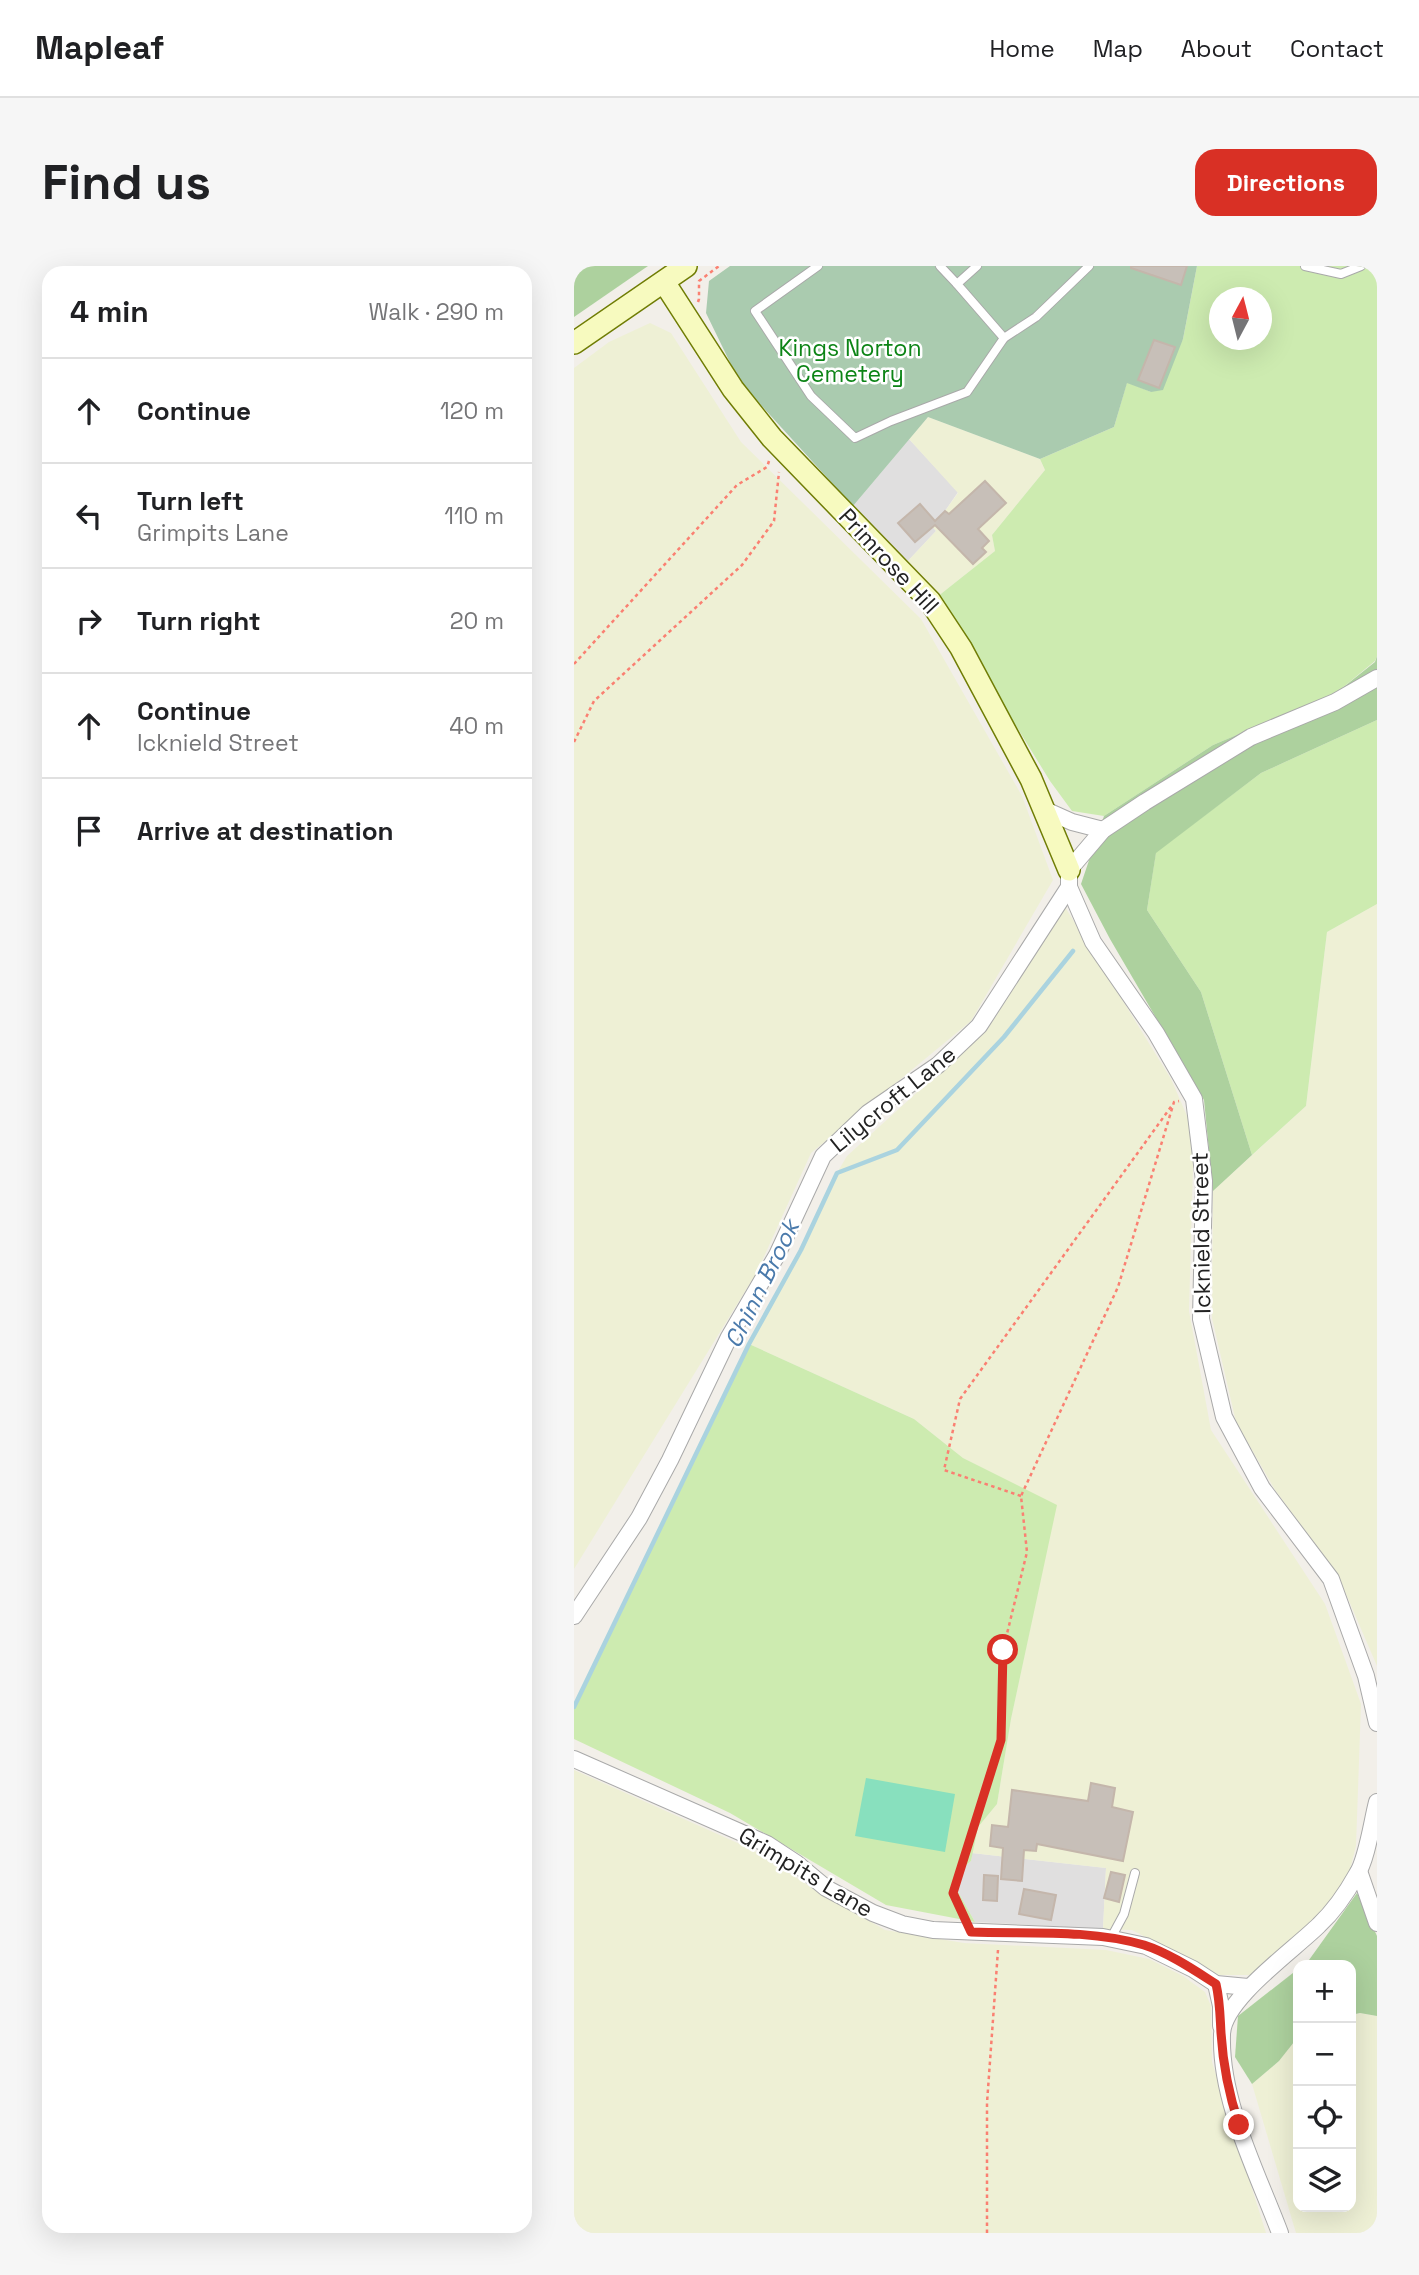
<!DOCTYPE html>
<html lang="en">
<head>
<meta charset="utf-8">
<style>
	body { margin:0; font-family:"Space Grotesk",sans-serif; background:#f6f6f6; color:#202124 }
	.controls { position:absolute; right:21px; bottom:21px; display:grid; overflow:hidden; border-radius:14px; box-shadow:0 7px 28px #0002 }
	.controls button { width:63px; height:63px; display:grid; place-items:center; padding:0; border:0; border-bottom:2px solid #e0e0e0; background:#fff; color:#202124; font:35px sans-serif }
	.compass { position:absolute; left:635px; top:21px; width:63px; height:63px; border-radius:50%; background:#fff; box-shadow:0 7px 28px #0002; rotate:7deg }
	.stop { position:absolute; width:21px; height:21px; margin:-16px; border:5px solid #d93025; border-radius:50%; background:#fff }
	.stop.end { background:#d93025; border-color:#fff; box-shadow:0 2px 7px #0008 }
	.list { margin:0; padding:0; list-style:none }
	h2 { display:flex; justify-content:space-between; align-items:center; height:91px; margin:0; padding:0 28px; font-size:30px }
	h2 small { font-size:23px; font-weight:400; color:#757577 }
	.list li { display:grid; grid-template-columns:46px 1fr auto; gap:21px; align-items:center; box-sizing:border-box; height:105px; padding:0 28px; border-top:2px solid #e0e0e0 }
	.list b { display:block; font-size:26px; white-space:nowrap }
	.list p { margin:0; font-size:23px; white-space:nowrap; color:#757577 }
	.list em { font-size:23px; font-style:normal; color:#757577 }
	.icon { flex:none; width:38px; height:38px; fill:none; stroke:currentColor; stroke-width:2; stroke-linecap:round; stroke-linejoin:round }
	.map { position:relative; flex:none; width:803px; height:1967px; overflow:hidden; border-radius:21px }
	header { display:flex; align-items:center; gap:42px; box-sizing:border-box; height:98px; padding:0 35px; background:#fff; border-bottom:2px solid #e0e0e0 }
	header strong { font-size:33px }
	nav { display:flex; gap:38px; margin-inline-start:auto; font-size:24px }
	.intro { display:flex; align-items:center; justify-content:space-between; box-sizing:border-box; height:168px; padding:0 42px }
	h1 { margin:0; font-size:49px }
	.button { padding:18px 32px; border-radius:21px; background:#d93025; color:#fff; font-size:24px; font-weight:700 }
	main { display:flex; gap:42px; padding:0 42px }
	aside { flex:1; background:#fff; border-radius:21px; box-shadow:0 7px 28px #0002 }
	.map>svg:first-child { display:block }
	.residential { fill:#e0dfdf }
	.farmland { fill:#eef0d5 }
	.grass { fill:#cdebb0; fill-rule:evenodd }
	.forest { fill:#add19e }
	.cemetery { fill:#aacbaf }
	.pitch { fill:#88e0be }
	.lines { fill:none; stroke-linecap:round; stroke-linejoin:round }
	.stream { stroke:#aad3df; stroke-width:4.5 }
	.building { fill:#c7bfb8; stroke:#c4b6ab; stroke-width:2 }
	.lane-casing { stroke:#a9a9a9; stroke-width:10 }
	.street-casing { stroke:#a9a9a9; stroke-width:18 }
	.secondary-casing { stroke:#707d05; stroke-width:24 }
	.path { stroke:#fa8072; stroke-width:2.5; stroke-dasharray:3.5 3.5; stroke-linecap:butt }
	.lane { stroke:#fff; stroke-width:8 }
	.street { stroke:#fff; stroke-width:16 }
	.secondary { stroke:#f7fabf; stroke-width:21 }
	.route { stroke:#d93025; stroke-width:9 }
	.labels { text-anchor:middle; stroke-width:5; stroke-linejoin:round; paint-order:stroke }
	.park-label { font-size:23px; fill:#0c8416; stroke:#fff }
	.street-label { font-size:23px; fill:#222; stroke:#fff }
	.water-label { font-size:24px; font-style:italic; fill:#4a7aab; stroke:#fff }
</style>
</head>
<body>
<header>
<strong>Mapleaf</strong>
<nav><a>Home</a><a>Map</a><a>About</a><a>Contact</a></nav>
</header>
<div class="intro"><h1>Find us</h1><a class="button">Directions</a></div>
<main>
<aside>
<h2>4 min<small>Walk · 290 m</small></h2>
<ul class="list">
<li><svg class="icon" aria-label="ahead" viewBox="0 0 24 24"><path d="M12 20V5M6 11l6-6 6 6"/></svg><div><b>Continue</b></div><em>120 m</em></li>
<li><svg class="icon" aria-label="left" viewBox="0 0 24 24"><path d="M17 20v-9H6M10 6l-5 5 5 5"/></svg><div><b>Turn left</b><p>Grimpits Lane</p></div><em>110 m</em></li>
<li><svg class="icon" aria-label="right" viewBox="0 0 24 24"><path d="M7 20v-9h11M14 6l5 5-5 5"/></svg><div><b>Turn right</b></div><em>20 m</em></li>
<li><svg class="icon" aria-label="ahead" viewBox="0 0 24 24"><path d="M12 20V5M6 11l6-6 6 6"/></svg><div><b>Continue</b><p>Icknield Street</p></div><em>40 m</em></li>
<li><svg class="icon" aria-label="arrive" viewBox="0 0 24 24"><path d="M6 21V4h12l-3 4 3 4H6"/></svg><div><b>Arrive at destination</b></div></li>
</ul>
</aside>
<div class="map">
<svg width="803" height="1967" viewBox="0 0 803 1967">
	<rect width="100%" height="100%" fill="#f2efe9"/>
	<g class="residential">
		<polygon points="335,173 384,226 371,245 357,259 362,265 332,297 279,240"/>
		<polygon points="398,1587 532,1602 529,1663 401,1656 383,1624 387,1604 397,1595"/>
	</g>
	<g class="farmland">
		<polygon points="76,57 97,67 167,176 347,353 448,530 479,614 397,755 237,887 183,1006 0,1303 0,102 35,76"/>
		<polygon points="354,151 466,193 471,204 418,269 421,285 363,331 332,297 362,265 357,259 371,245 384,227 335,173"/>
		<polygon points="803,638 803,1400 763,1307 701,1224 662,1156 638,1052 639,925 732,840 753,666"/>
		<polygon points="491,641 597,813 620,866 615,1045 637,1164 751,1338 787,1438 782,1580 773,1615 739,1657 678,1709 645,1709 558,1664 529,1663 532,1602 398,1587 404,1561 423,1538 437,1453 482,1240 389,1192 340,1153 175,1078 227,984 263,907 273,890 415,761"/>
		<polygon points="0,1504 177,1583 240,1623 311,1664 390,1677 532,1684 575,1693 609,1710 631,1726 637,1740 638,1796 692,1967 0,1967"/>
		<polygon points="786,1747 803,1750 803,1967 722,1967 678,1818 705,1795 724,1771 724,1941 777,1941 777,1749"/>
	</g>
	<g class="grass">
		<path d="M623,0h180v390l-2,5 -39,32 -123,52 -109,71 -32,-5 -22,-30 -113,-184 58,-46 -3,-16 53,-65 -5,-11 74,-32 13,-45 24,10 32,-53zM646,32h42v42h-42z"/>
		<polygon points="803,454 803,638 753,666 732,840 678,889 627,726 573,644 582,586 687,507"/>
		<polygon points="175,1078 340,1153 389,1192 483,1239 437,1453 423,1538 404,1561 397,1595 387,1604 383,1624 401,1656 312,1639 156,1547 0,1473 0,1441"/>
	</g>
	<g class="forest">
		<polygon points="0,0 74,0 0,51"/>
		<polygon points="803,390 803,454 687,507 582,587 573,644 627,726 678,889 639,925 630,834 536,673 507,618 530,550 639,479 762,427 801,396"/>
		<polygon points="783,1627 803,1670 803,1750 786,1747 777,1749 777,1699 729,1699 735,1694"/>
		<polygon points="724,1703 724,1771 705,1795 678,1818 661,1791 664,1750"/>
	</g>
	<polygon class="cemetery" points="156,0 623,0 609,73 589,124 577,126 553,117 540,161 466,193 354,151 279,240 165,115 132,47 135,15"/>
	<polygon class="pitch" points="292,1512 381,1528 371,1586 281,1570"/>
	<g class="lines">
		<polyline class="stream" points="0,1441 175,1078 227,984 263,907 323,884 430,771 499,685"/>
	</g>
	<g class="building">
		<polygon points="557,0 613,0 607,19 557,2"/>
		<polygon points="580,74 601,81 585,122 564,114"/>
		<polygon points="411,215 432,237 404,263 415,275 408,282 412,286 399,298 361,259 341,276 324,257 346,238 361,255 371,245 375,248"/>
		<polygon points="517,1517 541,1522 538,1541 559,1546 549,1595 463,1578 462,1585 450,1584 448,1615 427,1613 429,1582 416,1580 418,1559 434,1561 438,1524 514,1535"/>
		<polygon points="537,1606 551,1609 545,1636 530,1632"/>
		<polygon points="410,1609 424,1610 423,1635 409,1634"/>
		<polygon points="450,1623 482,1629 477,1654 445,1648"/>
	</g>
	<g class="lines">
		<defs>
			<g id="lane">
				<polyline points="244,0 181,45 237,130 281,172 317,155 393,126 430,72 462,51 515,0"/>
				<polyline points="366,0 383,18"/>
				<polyline points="403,0 383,18 430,72"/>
				<polyline points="731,0 767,8 787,0"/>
				<polyline points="537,1672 550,1648 561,1607"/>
			</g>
			<g id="street">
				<polyline points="803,412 761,436 677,471 571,536 529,564 495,604 495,621 519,676 582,767 620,833 630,915 627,1053 650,1151 688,1222 757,1313 792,1410 803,1457"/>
				<polyline points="469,543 498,556 529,564"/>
				<polyline points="0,1350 65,1252 96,1194 155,1071 203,989 249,890 294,847 364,799 405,760 495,621"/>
				<polyline points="0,1493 193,1578 222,1597 252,1622 299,1647 328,1658 359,1664 529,1671 572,1680 619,1703 642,1718 674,1721"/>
				<polyline points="785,1605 803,1657"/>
				<polyline points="642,1718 647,1740 647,1760"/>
				<path d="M706,1967c-23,-61 -60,-132 -58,-198 0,-35 72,-85 97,-110 15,-14 28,-33 38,-51 10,-15 15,-53 20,-72"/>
			</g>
			<g id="secondary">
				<polyline points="90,16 159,123 198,172 356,335 387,382 457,513 495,604"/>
				<polyline points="0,77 112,0"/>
			</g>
		</defs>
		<use href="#lane" class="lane-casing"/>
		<use href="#street" class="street-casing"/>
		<use href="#secondary" class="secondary-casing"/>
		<g class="path">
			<polyline points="124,36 125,33 125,15 145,0"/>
			<polyline points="0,398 163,219 193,201 195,195"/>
			<polyline points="0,476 20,435 168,299 200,255 205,206"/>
			<polyline points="447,1230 370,1204 386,1133 599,838"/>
			<polyline points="390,1650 379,1627 427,1474 429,1384 453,1286 447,1230 544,1021 600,836 605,835"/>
			<polyline points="413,1967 413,1837 424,1684"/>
		</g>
		<use href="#lane" class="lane"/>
		<use href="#street" class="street"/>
		<use href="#secondary" class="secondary"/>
	</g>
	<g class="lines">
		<path class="route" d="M429,1384l-2,90 -48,153 18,39c56,2 118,-3 173,13 25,8 50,25 72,39 4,17 4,32 5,49 2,32 8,62 18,92"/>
	</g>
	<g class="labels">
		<g class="park-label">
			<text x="276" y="90">Kings Norton<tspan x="276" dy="26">Cemetery</tspan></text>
		</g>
		<g class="street-label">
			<text transform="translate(315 295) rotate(47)" y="8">Primrose Hill</text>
			<text transform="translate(319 833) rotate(-39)" y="8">Lilycroft Lane</text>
			<text transform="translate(627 967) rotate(-91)" y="8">Icknield Street</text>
			<text transform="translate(232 1606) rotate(31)" y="8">Grimpits Lane</text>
		</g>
		<g class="water-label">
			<text transform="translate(188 1018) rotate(-64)" y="8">Chinn Brook</text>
		</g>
	</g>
</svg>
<div class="controls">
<button>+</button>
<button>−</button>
<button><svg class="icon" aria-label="locate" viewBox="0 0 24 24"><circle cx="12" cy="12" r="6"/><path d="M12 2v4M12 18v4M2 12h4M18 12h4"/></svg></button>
<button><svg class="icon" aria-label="layers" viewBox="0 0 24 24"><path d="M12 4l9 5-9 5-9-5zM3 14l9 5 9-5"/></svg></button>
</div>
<svg class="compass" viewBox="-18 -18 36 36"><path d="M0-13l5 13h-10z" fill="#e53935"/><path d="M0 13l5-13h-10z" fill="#757577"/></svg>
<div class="stop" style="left:429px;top:1384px"></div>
<div class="stop end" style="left:665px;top:1859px"></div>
</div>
</main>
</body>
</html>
